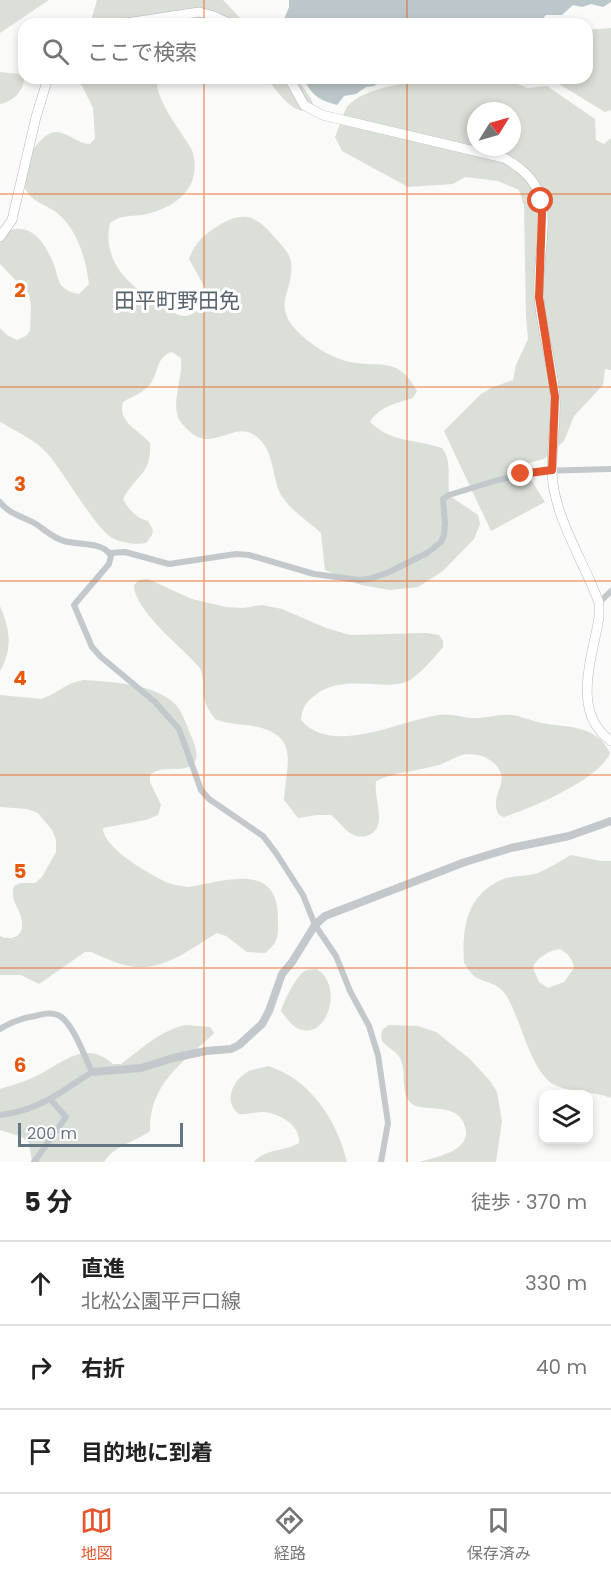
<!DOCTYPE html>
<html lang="ja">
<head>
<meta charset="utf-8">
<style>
	body { margin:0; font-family:Poppins,"Noto Sans JP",sans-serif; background:#f2f2f2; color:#222 }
	.controls { position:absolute; right:18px; bottom:18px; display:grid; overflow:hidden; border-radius:12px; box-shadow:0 3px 9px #0003 }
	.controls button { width:54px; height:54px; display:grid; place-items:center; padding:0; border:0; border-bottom:2px solid #e0e0e0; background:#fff; color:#222; font:30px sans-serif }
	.compass { position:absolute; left:467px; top:102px; width:54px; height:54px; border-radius:50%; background:#fff; box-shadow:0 3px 9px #0003; rotate:53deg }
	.scale { position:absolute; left:18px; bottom:15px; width:165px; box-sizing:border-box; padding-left:6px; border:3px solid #657683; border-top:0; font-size:16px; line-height:21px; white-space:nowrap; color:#657683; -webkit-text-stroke:4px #fff; paint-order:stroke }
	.stop { position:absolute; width:18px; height:18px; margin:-14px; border:4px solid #e4572e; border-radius:50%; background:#fff }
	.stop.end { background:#e4572e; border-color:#fff; box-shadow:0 2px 6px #0008 }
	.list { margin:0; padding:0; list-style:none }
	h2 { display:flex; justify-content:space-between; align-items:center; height:78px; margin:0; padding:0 24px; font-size:26px }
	h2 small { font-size:20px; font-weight:400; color:#767676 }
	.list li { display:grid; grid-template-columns:39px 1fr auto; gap:18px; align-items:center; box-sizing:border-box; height:84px; padding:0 24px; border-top:2px solid #e0e0e0 }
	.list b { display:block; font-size:22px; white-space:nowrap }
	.list p { margin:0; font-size:20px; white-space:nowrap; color:#767676 }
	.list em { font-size:20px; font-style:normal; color:#767676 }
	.icon { flex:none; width:33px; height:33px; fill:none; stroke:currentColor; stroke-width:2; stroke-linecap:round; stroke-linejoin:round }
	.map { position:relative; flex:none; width:611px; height:1162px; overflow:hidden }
	.search { position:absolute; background:#fff; box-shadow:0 3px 9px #0003; left:18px; right:18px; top:18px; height:66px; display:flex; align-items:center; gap:15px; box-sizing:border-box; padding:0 21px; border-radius:18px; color:#767676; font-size:22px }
	.sheet { height:330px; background:#fff }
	nav { display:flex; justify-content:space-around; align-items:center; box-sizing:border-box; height:84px; border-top:2px solid #e0e0e0; background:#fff; font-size:16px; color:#767676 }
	nav a { display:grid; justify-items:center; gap:3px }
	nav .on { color:#e4572e }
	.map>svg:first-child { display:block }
	.green { fill:#dadfd7; fill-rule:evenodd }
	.water { fill:#bbc7cb }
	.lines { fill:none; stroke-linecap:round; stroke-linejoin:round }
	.secondary-casing { stroke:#b3babf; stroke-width:10 }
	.minor { stroke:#c3c8cc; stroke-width:6 }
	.tertiary { stroke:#c3c8cc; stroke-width:8 }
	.secondary { stroke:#fff; stroke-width:9 }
	.route { stroke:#e4572e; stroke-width:8 }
	.grid { fill:none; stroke:#e8590c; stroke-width:1.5; stroke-opacity:0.55 }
	.labels { text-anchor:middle; stroke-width:6; stroke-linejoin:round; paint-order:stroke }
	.quarter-label { font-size:21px; fill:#57646e; stroke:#fff }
	.grid-label { font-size:20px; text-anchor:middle; font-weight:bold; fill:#e8590c; stroke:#fff; stroke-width:6; stroke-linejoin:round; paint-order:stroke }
</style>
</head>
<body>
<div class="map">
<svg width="611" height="1162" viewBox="0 0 611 1162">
	<rect width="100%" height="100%" fill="#fafaf8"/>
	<g class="green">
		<polygon points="0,0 49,0 0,33"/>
		<polygon points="97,0 223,0 246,24 90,24"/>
		<polygon points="611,28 611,110 605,112 549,78 587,78 587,30"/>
		<path d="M0,72l18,2 6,5c-1,13 -12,23 -24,25z"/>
		<path d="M78,78h79c-3,21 24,53 35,72 11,35 -13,56 -45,64 -13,3 -26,0 -37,9 -8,37 17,62 47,79 21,12 26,24 49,1l2,-10 -19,-34c5,-15 15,-25 29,-33 27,-17 40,-9 58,13 6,7 13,13 15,23 4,30 -22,42 9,72 12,11 27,21 43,26 34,11 53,-8 74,31l-4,7c-16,5 -35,9 -43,24 22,21 45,17 72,26 11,14 4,31 8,48l28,19 2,9 -6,15 -31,32 -25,16 -28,3 -29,-5 -36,-15 -4,-37c-13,-12 -31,-23 -40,-38 -10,-20 -6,-43 -24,-58 -22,-19 -44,17 -68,-6 -4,-4 -9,-9 -11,-14 -6,-17 5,-40 3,-59l-9,-6c-16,5 -13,19 -21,31 -7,10 -18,13 -28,19 -6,20 16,28 27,41 2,31 -14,32 -27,56 6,11 13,19 25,22l5,9 -1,5 -6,8c-9,2 -23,0 -32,-4 -17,-7 -51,-69 -68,-87 -13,-13 -30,-21 -46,-30v-94l7,7 10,5 9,-4 4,-5 1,-25 -2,-12 -29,-30v-26c6,-6 12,-10 20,-9 18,1 28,21 34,36 3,7 3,15 8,21 5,5 10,7 17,8l10,-10c-3,-26 -13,-59 -36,-74 -10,-6 -19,-8 -26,-18 -2,-4 -5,-10 -5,-13 -1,-14 18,-46 33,-47 12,-1 22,12 35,12l5,-6 -2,-30z"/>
		<path d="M266,78h31l14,21 3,7c-17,17 -37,-16 -48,-28z"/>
		<path d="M439,78h65l23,10 20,-2 48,33 1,21 8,4 7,-6v232l-6,-1 -2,16 -29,31 -10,25 -20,18 -15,4 2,17 14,22 -54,29 -47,-100 37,-37 10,-6 22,-8 3,-15 12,-26 -2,-23 -2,-110 -5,-16 -21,-9 -33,-4 -12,7 -45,3 -66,-36 -7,-14c4,-9 7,-22 12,-30 16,-21 68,-25 92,-29zM476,111h36v36h-36z"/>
		<path d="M148,579l44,20 34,8 17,1 19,-3 20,4 44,19 24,7 76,-2 13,2 4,6v6c-7,9 -23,27 -33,33 -24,13 -61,-7 -92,13 -11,8 -16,13 -17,27 32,37 99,0 138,-5 11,-2 22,2 32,3 14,1 28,-4 41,-3 7,1 15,4 22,6 19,6 45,3 62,15 6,4 11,11 14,17 -11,27 -79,55 -106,64l-5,-2c-10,-18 8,-29 1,-44 -5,-11 -19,-17 -31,-17 -10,0 -21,8 -30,11 -21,6 -44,7 -63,16 -3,18 14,48 -10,55 -5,1 -9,1 -14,-2 -8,-4 -13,-13 -21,-19h-14l-19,3 -14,-18c3,-41 17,-67 -37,-75 -10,-1 -23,-2 -32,-6 -5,-7 -9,-13 -11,-21 -2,-9 1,-23 -5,-31 -16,-19 -65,-56 -65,-82l5,-5z"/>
		<path d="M0,606c10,23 13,43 0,65z"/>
		<path d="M84,680c27,2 79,4 95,29 5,8 9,20 13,29 3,7 8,20 1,26 -11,10 -32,0 -43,11v7l11,23 -3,10 -12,5 -43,8c0,20 46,46 63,54 7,3 15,4 23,5 38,-6 90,-26 89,33 0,17 1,22 -13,33l-18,-1 -21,-16 -9,-3c-26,15 -49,36 -81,34 -15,-1 -31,-9 -45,-15h-6l-46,32 -18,-9h-21v-39c11,5 24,1 22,-14 -1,-13 -13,-22 -8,-36l7,-3h14l7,-6 14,-25v-12l-4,-10 -14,-17 -11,-4 -27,-2v-112l41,4c17,-5 23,-16 43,-19z"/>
		<path d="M571,855l30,6h10v237c-17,-7 -37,-5 -54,-12 -26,-10 -36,-68 -51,-91 -8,-12 -19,-12 -31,-18 -4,-3 -8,-10 -11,-14 -2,-35 2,-67 37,-83 11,-5 25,-3 37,-7 11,-5 22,-12 33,-18zM560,949c8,5 13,10 14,19l-10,14 -16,6 -9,-6 -6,-14c3,-10 17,-18 27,-19z"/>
		<path d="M317,969c28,18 9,74 -20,59 -6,-3 -12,-12 -16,-17 3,-10 16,-38 26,-41 1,0 8,-1 10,-1z"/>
		<path d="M186,1025l24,2 4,6c-31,30 -65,50 -64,98 -15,11 -35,14 -46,31h-72l-3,-19 -7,-6 -22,-7v-41c12,-4 25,-7 36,-13 28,-13 48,-37 77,-12h8c20,-15 40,-34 65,-39z"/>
		<path d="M389,1025l29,1 18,6 34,27 20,22 7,11 5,29 -6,41h-76c15,-5 48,-10 46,-31 -4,-33 -46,-16 -56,-29 -10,-12 -3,-31 -10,-44 -6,-11 -25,-13 -17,-29z"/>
		<path d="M268,1066c42,13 69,54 79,96h-93c12,-14 30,-10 45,-19 2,-17 -19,-30 -36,-31 -8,0 -16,3 -24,2 -16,-12 -7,-34 10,-43 5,-2 13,-3 19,-5z"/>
	</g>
	<g class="water">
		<polygon points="289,0 611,0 611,2 603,7 591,4 582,7 573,5 562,15 546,15 538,24 282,24 289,7"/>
		<path d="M303,78h83l-12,8 -8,1 -10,7 -12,2 -7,9c-19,-5 -25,-10 -34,-27z"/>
	</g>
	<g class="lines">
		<defs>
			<g id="secondary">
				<polyline points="120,24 199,12 214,16 231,24"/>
				<path d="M289,78l15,27 18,10 182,43c15,8 28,18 35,35 11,30 -3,72 0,104 2,34 14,66 16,100 2,29 -6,58 -2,87 6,41 32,80 46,119v14c-6,40 -29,95 12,124"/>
				<polyline points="0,237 12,220 36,117 48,78"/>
			</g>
		</defs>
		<use href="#secondary" class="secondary-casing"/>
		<g class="minor">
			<path d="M0,502c10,13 22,14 36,22 9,6 17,14 28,17 14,4 36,1 45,12l16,-1 44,12 67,-10 13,1 65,19 45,6 10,-1 18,-6 40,-20 14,-11 3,-7 1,-12 -2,-24 6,-4 49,-15 41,-9 72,-2"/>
			<polyline points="109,553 111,556 109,564 74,605 92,647 101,657 155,702 179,729 201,790 209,799 263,836 276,853 303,895 315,925 336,956 350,991 369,1026 378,1055 388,1123 381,1162"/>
			<polyline points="599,603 611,591"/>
			<path d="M0,1029c11,-7 22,-11 35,-13 8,-2 16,-4 23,-1 15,7 27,43 34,57 -31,20 -54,39 -92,43"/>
			<polyline points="34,1162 66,1117 51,1100"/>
		</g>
		<polyline class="tertiary" points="92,1072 141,1068 173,1058 206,1051 231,1049 239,1045 262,1024 269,1011 282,974 292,962 315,925 325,916 465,862 511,848 569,836 611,821"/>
		<use href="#secondary" class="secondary"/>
	</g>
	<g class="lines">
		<polyline class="route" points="521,474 552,470 555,397 539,297 542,214 541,201"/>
	</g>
	<path class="grid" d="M204,0v24M407,0v24M204,78v1084M407,78v1084M0,194h611M0,387h611M0,581h611M0,775h611M0,968h611"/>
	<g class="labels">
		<g class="quarter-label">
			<text x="177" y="308">田平町野田免</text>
		</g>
	</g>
	<g class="grid-label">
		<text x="20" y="297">2</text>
		<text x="20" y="491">3</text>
		<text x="20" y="685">4</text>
		<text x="20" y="878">5</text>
		<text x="20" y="1072">6</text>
	</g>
</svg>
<div class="controls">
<button><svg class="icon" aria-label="layers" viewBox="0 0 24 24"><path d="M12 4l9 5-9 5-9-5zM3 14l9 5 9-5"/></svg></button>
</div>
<svg class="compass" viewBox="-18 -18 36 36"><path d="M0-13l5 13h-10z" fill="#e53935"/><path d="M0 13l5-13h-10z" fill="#767676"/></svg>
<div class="scale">200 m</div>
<div class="stop" style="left:541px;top:201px"></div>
<div class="stop end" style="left:521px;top:474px"></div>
<div class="search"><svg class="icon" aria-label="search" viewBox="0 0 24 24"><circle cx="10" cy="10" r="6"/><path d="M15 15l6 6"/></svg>ここで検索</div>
</div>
<section class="sheet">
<h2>5 分<small>徒歩 · 370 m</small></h2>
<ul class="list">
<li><svg class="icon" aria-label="ahead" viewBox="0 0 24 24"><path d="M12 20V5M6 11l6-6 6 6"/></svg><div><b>直進</b><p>北松公園平戸口線</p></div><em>330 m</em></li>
<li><svg class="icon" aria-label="right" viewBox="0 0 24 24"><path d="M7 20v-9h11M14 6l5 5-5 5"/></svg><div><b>右折</b></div><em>40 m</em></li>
<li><svg class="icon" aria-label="arrive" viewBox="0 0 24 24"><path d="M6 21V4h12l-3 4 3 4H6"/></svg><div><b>目的地に到着</b></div></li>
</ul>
</section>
<nav>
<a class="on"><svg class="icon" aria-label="map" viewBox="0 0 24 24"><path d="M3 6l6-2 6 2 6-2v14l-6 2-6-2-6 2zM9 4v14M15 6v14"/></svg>地図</a>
<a><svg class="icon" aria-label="directions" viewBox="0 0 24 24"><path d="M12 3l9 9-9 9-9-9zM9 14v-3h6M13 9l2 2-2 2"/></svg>経路</a>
<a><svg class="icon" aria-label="saved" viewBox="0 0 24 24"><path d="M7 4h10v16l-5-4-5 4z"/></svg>保存済み</a>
</nav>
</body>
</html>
